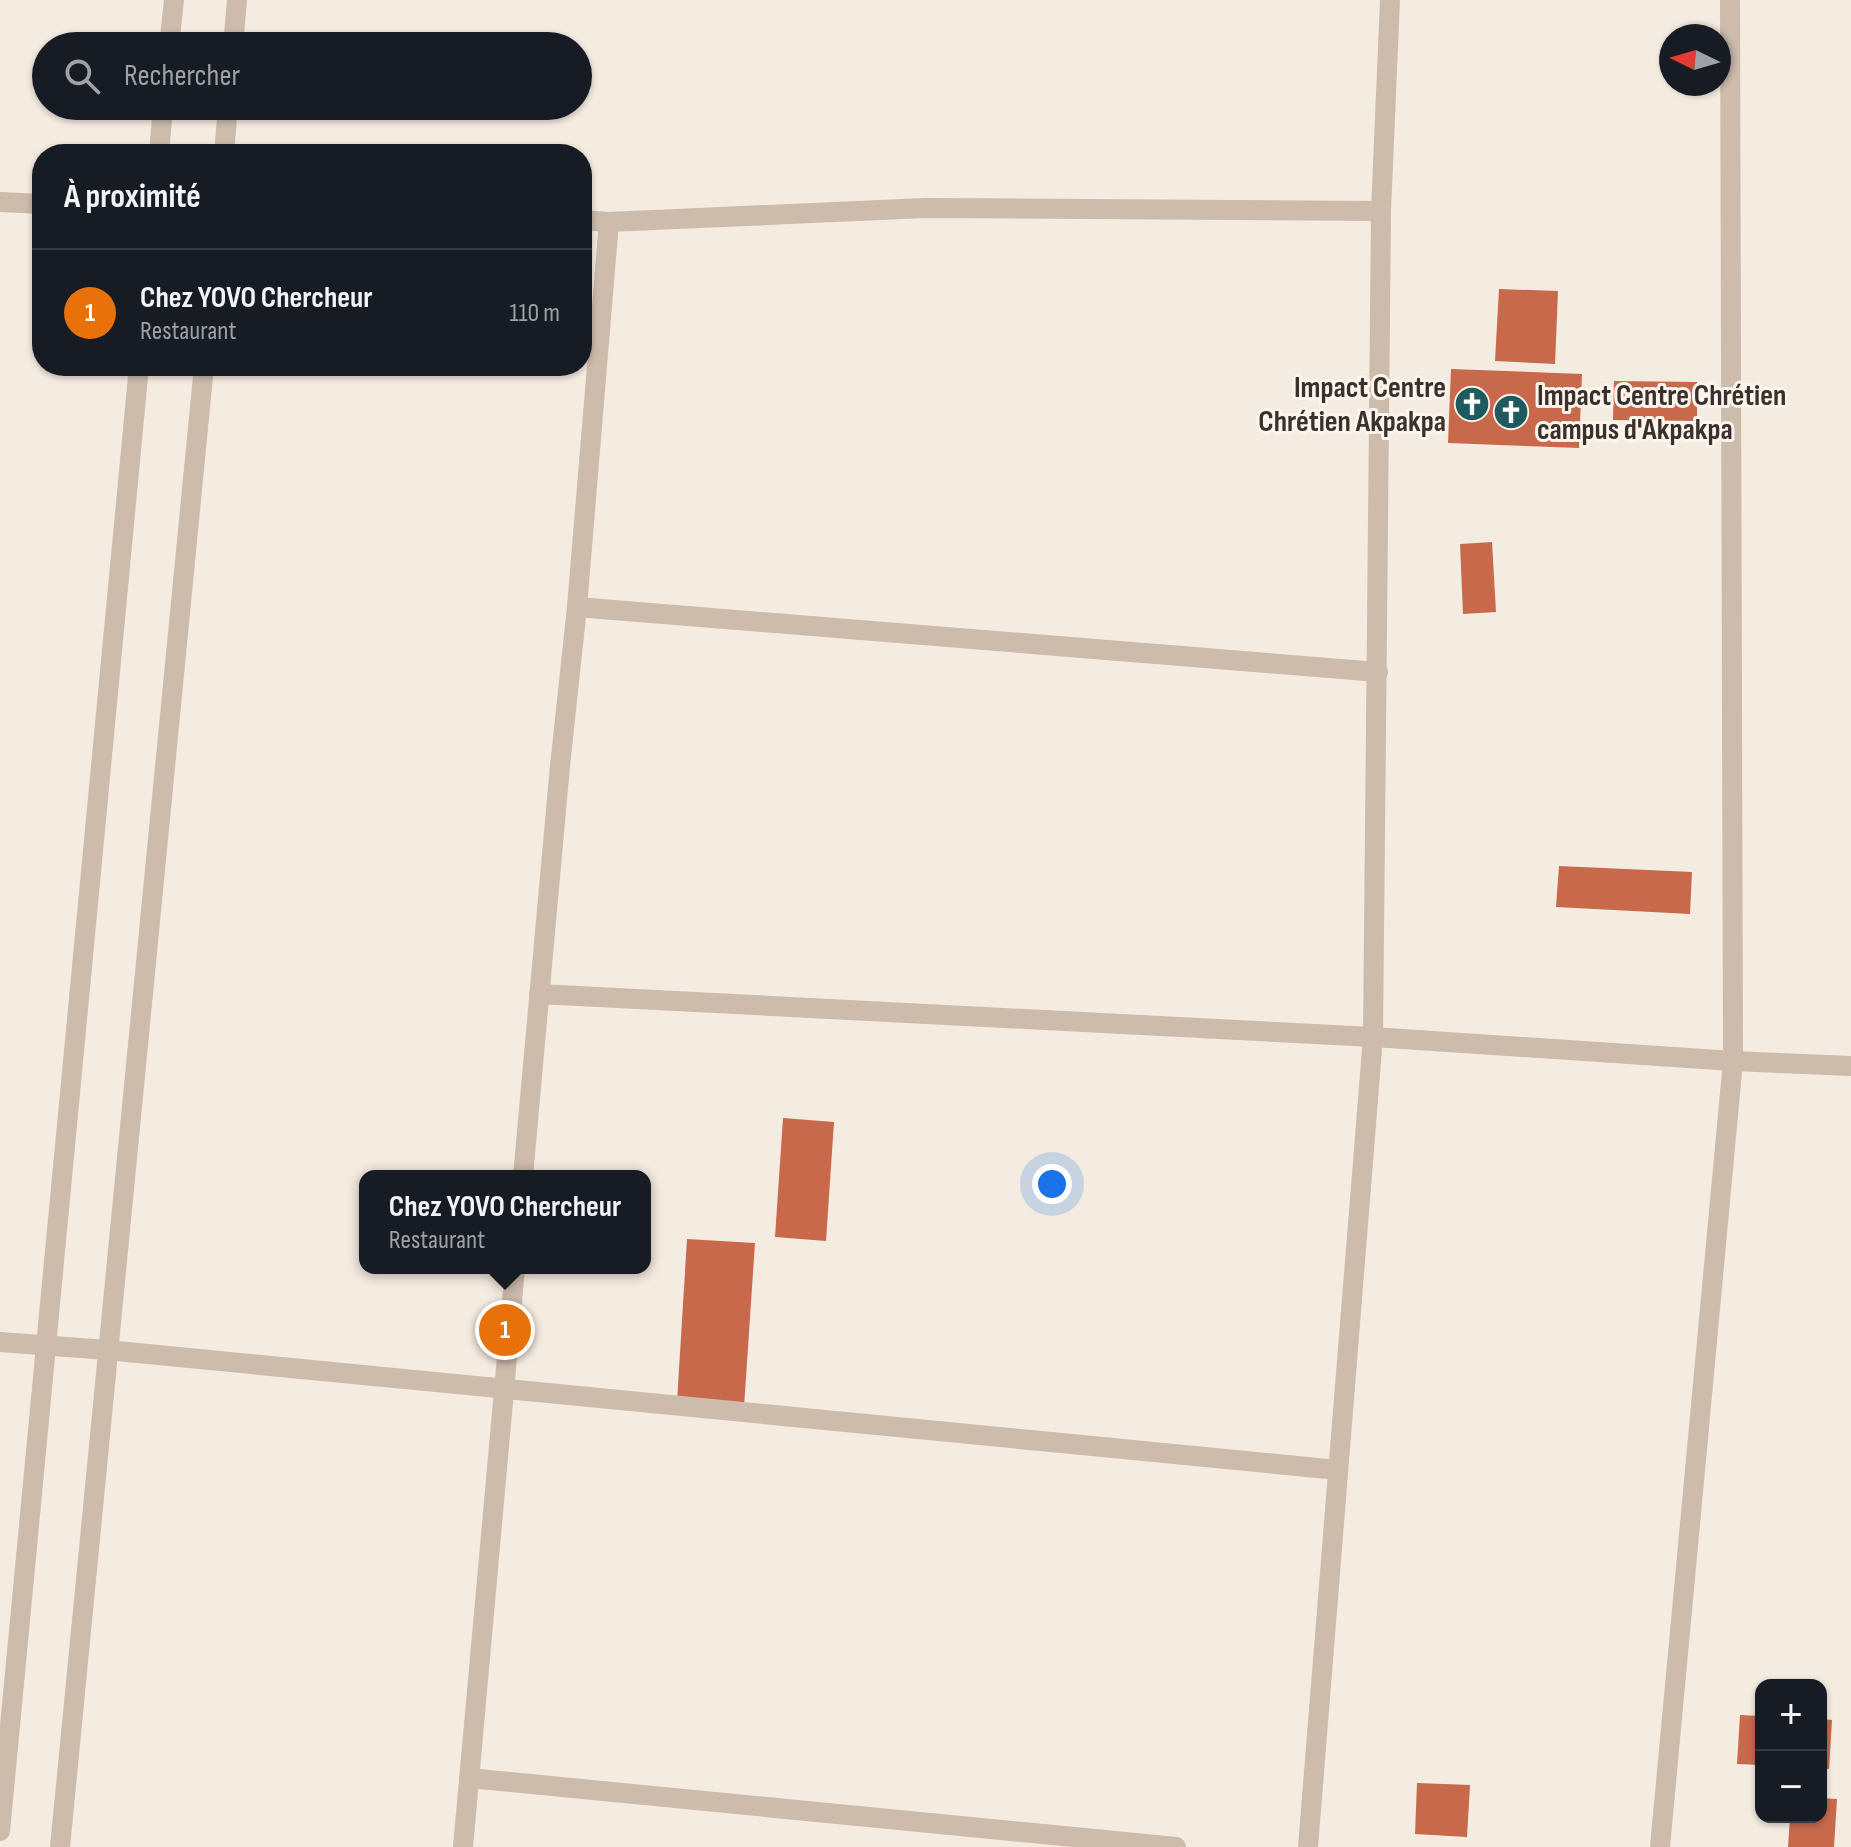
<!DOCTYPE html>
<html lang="fr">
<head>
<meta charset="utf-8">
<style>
	body { margin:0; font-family:"Sofia Sans Condensed",sans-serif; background:#242831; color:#f1f3f6 }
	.controls { position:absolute; right:24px; bottom:24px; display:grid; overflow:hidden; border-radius:16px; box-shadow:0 2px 6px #0004 }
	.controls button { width:72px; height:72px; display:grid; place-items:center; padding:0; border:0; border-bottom:2px solid #363941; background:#171b24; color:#f1f3f6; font:40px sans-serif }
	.compass { position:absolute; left:1659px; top:24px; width:72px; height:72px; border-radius:50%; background:#171b24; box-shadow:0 2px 6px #0004; rotate:275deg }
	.you { position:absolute; left:1052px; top:1184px; width:28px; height:28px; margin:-20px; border:6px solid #fff; border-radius:50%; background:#1a73e8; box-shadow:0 0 0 12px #1a73e833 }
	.badge { display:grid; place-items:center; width:52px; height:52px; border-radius:50%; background:#1a73e8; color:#fff; font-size:26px; font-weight:700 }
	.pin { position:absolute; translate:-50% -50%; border:4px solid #fff; box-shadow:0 2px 8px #0006 }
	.popup { position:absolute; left:359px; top:1170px; width:292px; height:104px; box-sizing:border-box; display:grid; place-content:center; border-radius:16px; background:#171b24; filter:drop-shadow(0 2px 6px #0005); font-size:26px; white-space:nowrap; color:#9ea1a6 }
	.popup b { font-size:30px; color:#f1f3f6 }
	.popup::after { content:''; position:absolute; left:50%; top:100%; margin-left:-16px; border:16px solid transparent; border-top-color:#171b24 }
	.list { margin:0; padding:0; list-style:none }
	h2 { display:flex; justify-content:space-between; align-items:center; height:104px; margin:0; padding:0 32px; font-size:34px }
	h2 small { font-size:26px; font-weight:400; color:#9ea1a6 }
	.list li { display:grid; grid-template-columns:52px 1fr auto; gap:24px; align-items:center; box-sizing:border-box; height:128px; padding:0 32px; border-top:2px solid #363941 }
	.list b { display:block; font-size:30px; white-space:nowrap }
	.list p { margin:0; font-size:26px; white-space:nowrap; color:#9ea1a6 }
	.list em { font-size:26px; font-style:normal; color:#9ea1a6 }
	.icon { flex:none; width:44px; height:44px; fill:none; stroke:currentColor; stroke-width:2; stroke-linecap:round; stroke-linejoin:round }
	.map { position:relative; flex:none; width:1851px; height:1847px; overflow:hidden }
	.search { position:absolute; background:#171b24; box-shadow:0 2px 6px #0004; left:32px; top:32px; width:560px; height:88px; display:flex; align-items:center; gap:20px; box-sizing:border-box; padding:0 28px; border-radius:44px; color:#9ea1a6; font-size:30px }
	.panel { position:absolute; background:#171b24; box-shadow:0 2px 6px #0004; left:32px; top:144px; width:560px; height:232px; border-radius:32px }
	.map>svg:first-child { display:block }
	.building { fill:#c8694b }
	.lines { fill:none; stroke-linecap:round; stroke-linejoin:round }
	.minor { stroke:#cdbbac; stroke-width:20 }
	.labels { text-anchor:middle; stroke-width:6; stroke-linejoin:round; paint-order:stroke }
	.poi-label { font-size:30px; font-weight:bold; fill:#3b302b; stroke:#fbf5ee; text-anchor:end }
</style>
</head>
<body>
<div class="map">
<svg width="1851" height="1847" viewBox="0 0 1851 1847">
	<rect width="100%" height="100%" fill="#f4ebe1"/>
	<g class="building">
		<polygon points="1499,289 1558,291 1555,364 1495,361"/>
		<polygon points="1451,369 1582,374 1579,448 1448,443"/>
		<polygon points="1614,381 1697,382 1697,421 1613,420"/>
		<polygon points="1492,542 1496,612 1463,614 1460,544"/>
		<polygon points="1559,866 1692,872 1690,914 1556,907"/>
		<polygon points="783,1118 834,1122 826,1241 775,1237"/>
		<polygon points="687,1239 755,1243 744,1407 677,1402"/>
		<polygon points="1740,1715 1761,1716 1761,1765 1737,1764"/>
		<polygon points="1821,1719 1832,1720 1829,1769 1821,1768"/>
		<polygon points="1417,1783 1470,1785 1467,1837 1415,1834"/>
		<polygon points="1821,1798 1837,1799 1834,1847 1788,1847 1790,1817 1821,1817"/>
	</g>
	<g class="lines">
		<g class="minor">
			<polyline points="169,46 174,0"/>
			<polyline points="233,46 237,0"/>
			<polyline points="159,154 163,106"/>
			<polyline points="224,154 228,106"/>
			<polyline points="0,202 42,204"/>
			<polyline points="582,220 609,222 925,208 1381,211"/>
			<polyline points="577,607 1378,672"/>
			<polyline points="539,994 1373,1037 1733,1061 1851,1066"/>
			<polyline points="523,1176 560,766 577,607 609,222"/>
			<polyline points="0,1342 107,1350 1338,1470"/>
			<polyline points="469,1778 1176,1847"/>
			<polyline points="0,1831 139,366"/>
			<polyline points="60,1847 204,366"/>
			<polyline points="463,1847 515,1268"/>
			<polyline points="1308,1847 1373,1037 1381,211 1390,0"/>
			<polyline points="1660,1847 1733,1061 1730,0"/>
		</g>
	</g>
	<defs>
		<symbol id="church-disc" viewBox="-11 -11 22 22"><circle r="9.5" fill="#1f5a5e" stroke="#fbf5ee"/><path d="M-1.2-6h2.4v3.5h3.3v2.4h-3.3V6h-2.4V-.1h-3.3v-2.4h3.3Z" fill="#fff"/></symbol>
	</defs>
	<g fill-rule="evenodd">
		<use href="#church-disc" x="1452" y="384" width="40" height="40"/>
		<use href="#church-disc" x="1491" y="392" width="40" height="40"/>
	</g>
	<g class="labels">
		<g class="poi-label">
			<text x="1446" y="397">Impact Centre<tspan x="1446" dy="34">Chrétien Akpakpa</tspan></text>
			<text x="1537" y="405" text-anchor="start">Impact Centre Chrétien<tspan x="1537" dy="34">campus d'Akpakpa</tspan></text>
		</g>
	</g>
</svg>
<div class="controls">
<button>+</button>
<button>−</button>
</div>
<svg class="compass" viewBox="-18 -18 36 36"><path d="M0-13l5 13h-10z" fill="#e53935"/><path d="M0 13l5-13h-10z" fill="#9ea1a6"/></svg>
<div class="you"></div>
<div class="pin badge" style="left:505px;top:1330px;background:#e8710a">1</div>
<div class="popup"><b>Chez YOVO Chercheur</b>Restaurant</div>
<div class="search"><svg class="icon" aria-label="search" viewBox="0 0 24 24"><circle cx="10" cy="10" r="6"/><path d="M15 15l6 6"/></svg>Rechercher</div>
<section class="panel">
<h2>À proximité<small></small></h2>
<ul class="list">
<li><span class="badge" style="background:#e8710a">1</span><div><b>Chez YOVO Chercheur</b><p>Restaurant</p></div><em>110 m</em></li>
</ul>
</section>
</div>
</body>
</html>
